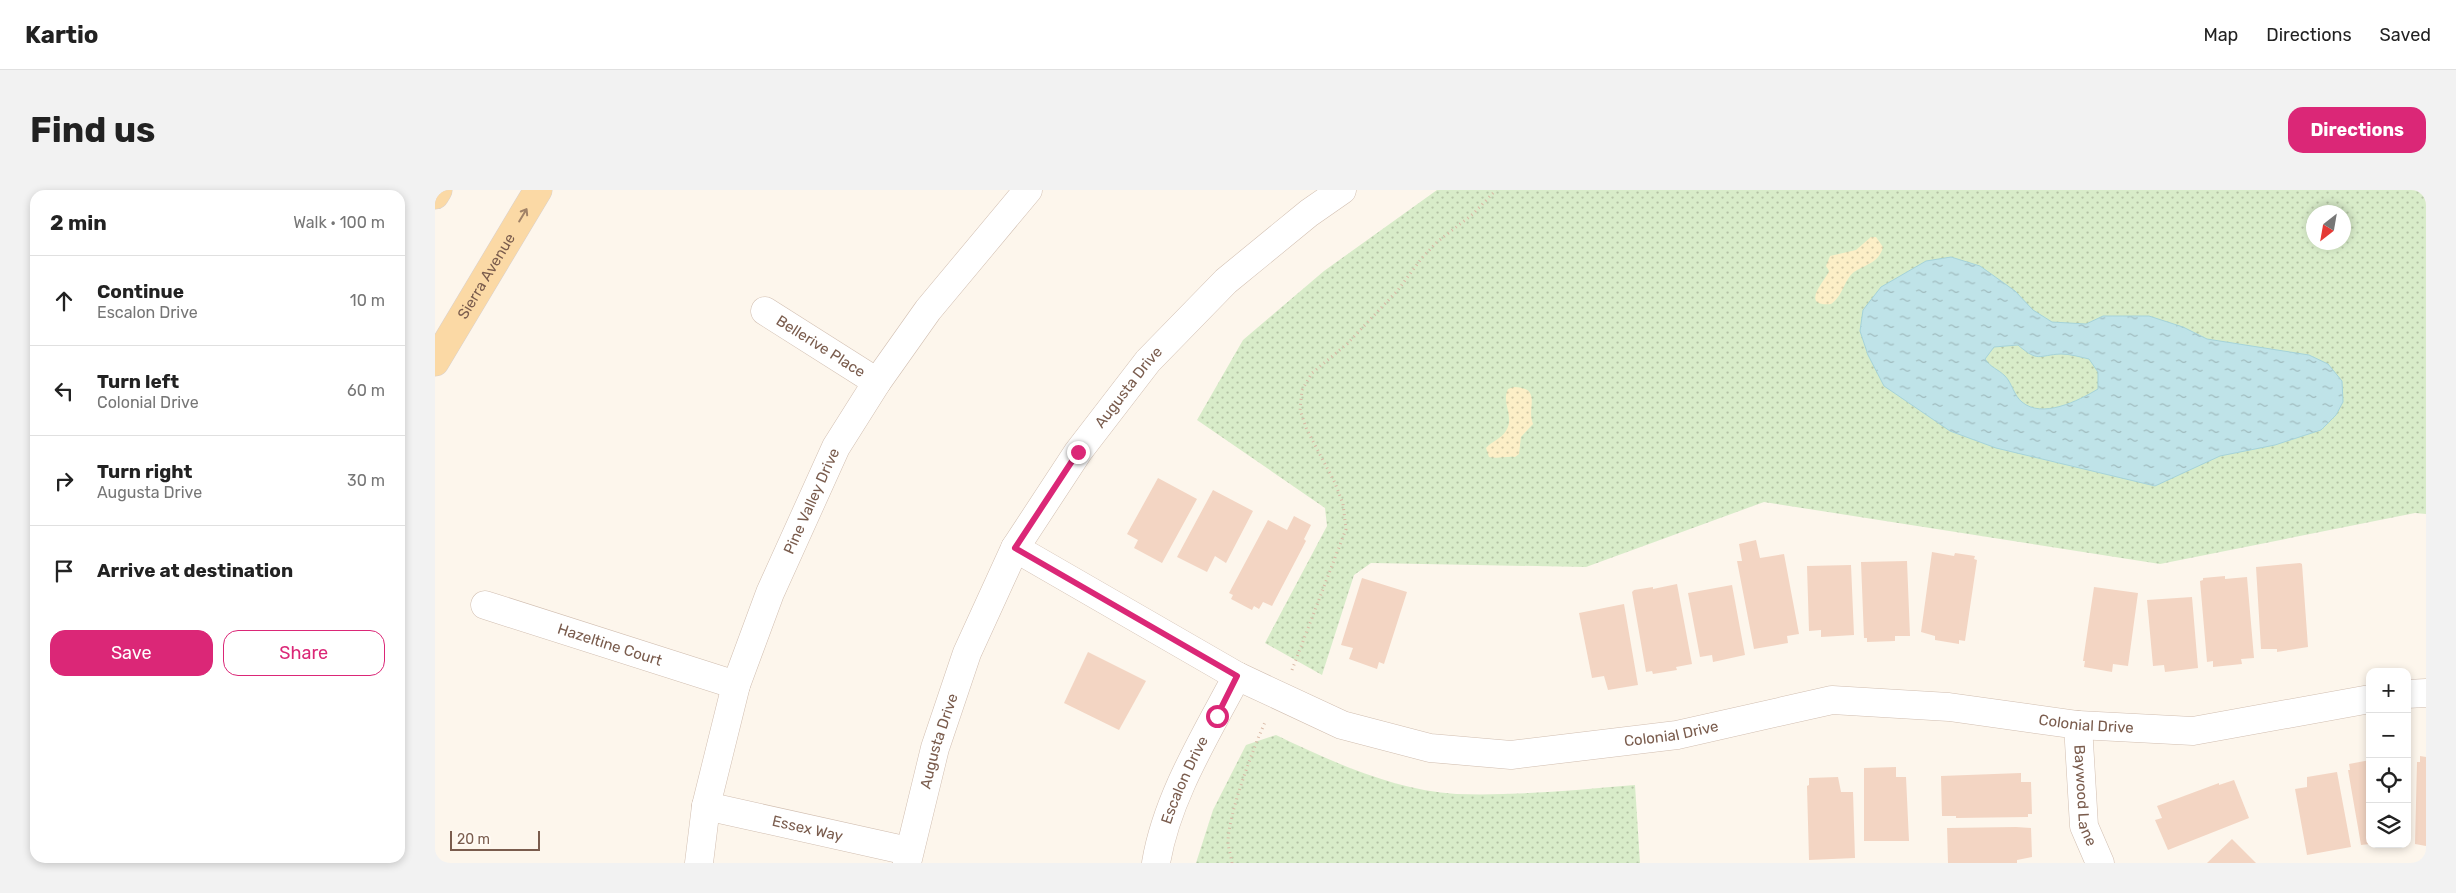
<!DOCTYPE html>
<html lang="en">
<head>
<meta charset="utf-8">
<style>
	body { margin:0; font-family:Rubik,sans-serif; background:#f2f2f2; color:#222 }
	.controls { position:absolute; right:15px; bottom:15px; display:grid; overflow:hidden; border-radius:10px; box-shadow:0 2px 8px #0003 }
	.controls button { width:45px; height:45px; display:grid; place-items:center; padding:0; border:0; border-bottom:1px solid #e0e0e0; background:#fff; color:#222; font:25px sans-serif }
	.compass { position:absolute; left:1871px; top:15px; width:45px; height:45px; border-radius:50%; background:#fff; box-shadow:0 2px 8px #0003; rotate:211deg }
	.scale { position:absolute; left:15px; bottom:12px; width:90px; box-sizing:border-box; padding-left:5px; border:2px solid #7a5c4d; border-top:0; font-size:14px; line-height:18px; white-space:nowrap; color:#7a5c4d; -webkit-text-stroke:4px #fffaf3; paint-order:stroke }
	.stop { position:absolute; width:15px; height:15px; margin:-11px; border:4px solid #db2777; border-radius:50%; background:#fff }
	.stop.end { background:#db2777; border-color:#fff; box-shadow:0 1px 5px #0008 }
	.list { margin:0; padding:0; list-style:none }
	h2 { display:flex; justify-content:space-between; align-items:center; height:65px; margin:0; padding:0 20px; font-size:21px }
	h2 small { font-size:16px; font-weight:400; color:#767676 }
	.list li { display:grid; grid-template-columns:32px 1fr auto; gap:15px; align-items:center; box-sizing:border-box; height:90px; padding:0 20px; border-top:1px solid #e0e0e0 }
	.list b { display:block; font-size:19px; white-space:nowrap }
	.list p { margin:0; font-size:16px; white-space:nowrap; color:#767676 }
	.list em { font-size:16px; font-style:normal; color:#767676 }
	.actions { display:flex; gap:10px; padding:15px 20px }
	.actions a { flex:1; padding:11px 0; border:1px solid #db2777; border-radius:15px; text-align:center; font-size:18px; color:#db2777 }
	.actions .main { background:#db2777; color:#fff }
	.icon { flex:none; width:28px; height:28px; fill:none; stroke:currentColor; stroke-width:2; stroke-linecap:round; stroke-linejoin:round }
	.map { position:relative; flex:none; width:1991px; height:673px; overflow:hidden; border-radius:15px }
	header { display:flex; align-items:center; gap:30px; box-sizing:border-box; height:70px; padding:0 25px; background:#fff; border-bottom:1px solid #e0e0e0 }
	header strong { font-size:24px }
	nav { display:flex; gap:28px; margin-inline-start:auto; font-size:18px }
	.intro { display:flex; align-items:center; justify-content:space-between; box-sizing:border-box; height:120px; padding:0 30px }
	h1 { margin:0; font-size:35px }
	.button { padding:12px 22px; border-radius:15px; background:#db2777; color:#fff; font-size:18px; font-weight:700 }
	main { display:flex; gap:30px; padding:0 30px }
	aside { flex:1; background:#fff; border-radius:15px; box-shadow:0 2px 8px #0003 }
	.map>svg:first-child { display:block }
	.grass { fill:url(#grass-dots); fill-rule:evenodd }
	.sand { fill:url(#sand-dots) }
	.water { fill:url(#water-ripples); stroke:#a5d3da; fill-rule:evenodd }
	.building { fill:#f3d5c3 }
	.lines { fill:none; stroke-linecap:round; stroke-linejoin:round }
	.minor-casing { stroke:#d1beb0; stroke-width:29 }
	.major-casing { stroke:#dad1cd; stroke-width:29 }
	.path { stroke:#d9b8a5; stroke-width:3; stroke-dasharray:1 4; stroke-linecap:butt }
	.minor { stroke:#fff; stroke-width:28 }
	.major { stroke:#fbd9a5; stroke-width:28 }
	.oneway { stroke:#a18267 }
	.route { stroke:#db2777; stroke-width:6 }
	.labels { text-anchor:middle; stroke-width:4; stroke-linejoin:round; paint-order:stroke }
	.street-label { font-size:15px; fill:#7a5c4d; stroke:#fffaf3 }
</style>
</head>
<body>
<header>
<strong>Kartio</strong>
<nav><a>Map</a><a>Directions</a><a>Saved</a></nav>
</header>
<div class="intro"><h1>Find us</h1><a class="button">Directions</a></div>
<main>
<aside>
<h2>2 min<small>Walk · 100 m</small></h2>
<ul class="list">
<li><svg class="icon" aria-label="ahead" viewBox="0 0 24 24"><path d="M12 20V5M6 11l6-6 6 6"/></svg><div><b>Continue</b><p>Escalon Drive</p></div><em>10 m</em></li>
<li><svg class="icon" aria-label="left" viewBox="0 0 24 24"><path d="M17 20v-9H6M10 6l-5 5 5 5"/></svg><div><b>Turn left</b><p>Colonial Drive</p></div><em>60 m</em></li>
<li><svg class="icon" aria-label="right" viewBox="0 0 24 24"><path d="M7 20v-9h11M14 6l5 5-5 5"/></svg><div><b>Turn right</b><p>Augusta Drive</p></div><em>30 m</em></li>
<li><svg class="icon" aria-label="arrive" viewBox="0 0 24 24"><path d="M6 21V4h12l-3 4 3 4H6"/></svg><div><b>Arrive at destination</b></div></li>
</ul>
<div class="actions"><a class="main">Save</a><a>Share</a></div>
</aside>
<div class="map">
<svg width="1991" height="673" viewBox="0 0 1991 673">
	<defs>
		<pattern id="grass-dots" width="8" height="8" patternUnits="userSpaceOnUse" patternTransform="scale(1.25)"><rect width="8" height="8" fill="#d8ecc9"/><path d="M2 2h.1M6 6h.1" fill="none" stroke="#b4c2a5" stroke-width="1.8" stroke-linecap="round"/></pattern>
		<pattern id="sand-dots" width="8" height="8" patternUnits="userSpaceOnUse" patternTransform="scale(1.25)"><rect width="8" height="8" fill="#fcefc7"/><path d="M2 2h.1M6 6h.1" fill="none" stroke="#d1c5a4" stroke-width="1.8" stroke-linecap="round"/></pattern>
		<pattern id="water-ripples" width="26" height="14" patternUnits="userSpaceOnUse" patternTransform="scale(1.25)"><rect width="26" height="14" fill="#bfe3e8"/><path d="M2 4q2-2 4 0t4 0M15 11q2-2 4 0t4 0" fill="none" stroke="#a0bbbe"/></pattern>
	</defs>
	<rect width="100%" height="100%" fill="#fdf6ec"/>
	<g class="grass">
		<path d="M1002,0h989v324l-11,-1 -255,51 -396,-62 -178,65 -215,-4 -17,12 -32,100 -57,-32 62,-117 -2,-18 -128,-88 46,-80 81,-69zM1878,22h30v30h-30z"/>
		<path d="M841,545c56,27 118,55 180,59 60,2 120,-4 179,-9l5,78h-444l17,-53 33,-65z"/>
	</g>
	<g class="sand">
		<path d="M1436,47h5l7,10c-4,16 -17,17 -29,25 -10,8 -11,24 -23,32 -32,3 -6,-23 -2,-33l-3,-5 4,-10 26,-6z"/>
		<path d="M1079,197c29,1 12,21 19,37l-12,13 -2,17 -4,3c-9,-1 -17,2 -26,0l-3,-9c6,-7 15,-9 20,-17 9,-15 -5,-27 2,-42z"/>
	</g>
	<path class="water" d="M1516,67l29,9 35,25 18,19 19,12 34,2 17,-8h46l34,11 24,12 102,16 19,9 14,17 1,21 -7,13 -15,15 -46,15 -55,11 -65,30 -159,-38 -46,-17 -66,-45 -16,-31 -8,-24 3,-21 18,-23 45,-26zM1583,155c21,18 20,10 43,9 9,0 19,3 28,5l9,13v17c-20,12 -56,30 -76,13 -8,-6 -10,-19 -17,-26 -7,-7 -14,-8 -20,-17l9,-12z"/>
	<g class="building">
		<polygon points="723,288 762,309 727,373 699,358 703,350 692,344"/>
		<polygon points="778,300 818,321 791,373 780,366 772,382 742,367"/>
		<polygon points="859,326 876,335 869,349 871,351 837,416 828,412 824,419 819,416 817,420 796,409 798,405 794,403 833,330 852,340"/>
		<polygon points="1321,350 1325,368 1349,364 1364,444 1352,446 1353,453 1319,459 1302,371 1307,371 1304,354"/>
		<polygon points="1497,362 1519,366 1520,363 1540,366 1539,369 1542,370 1530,451 1524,450 1524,454 1500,450 1500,446 1486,442"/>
		<polygon points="1472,371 1475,446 1460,446 1460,451 1432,452 1432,448 1429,448 1426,372"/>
		<polygon points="1865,373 1867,374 1873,457 1842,462 1842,459 1826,459 1821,377"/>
		<polygon points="1416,375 1419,445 1386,447 1386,440 1374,441 1372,376"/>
		<polygon points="1790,386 1790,389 1812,387 1819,468 1806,469 1807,474 1778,477 1778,471 1772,472 1765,391 1768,390 1768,388"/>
		<polygon points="927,388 972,402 949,474 944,472 942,479 914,469 918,458 906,455"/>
		<polygon points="1242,394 1257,474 1241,477 1242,480 1218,484 1217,481 1211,482 1197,402 1199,400 1218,397 1218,399"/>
		<polygon points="1297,395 1310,465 1278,472 1277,465 1265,467 1253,403"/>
		<polygon points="1659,397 1703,403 1693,476 1678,474 1677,482 1649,477 1650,471 1648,471"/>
		<polygon points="1757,407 1763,478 1730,482 1729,475 1718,476 1712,410"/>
		<polygon points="1189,414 1203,495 1173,500 1169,486 1157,488 1144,423"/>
		<polygon points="653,462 711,491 684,540 629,513"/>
		<polygon points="1985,566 1991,567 1991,656 1980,654 1982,572 1985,572"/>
		<polygon points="1935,570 1935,654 1926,655 1913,580 1915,580 1914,574"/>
		<polygon points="1461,577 1461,587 1471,587 1474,651 1429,651 1429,578"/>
		<polygon points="1902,582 1916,657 1872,665 1860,599 1872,597 1872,587"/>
		<polygon points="1586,583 1586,592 1596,592 1597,624 1593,624 1593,627 1521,628 1521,626 1507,626 1506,586"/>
		<polygon points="1403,587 1406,602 1418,602 1420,668 1374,670 1372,596 1374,595 1374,588"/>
		<polygon points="1799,590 1814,628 1733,660 1720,630 1727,628 1722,616 1784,593 1784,595"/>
		<polygon points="1581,637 1596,638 1597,667 1582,670 1582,673 1513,673 1512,638"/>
		<polygon points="1797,649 1821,673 1772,673"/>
	</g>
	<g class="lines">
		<defs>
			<g id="minor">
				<path id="s1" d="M330,121l112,71"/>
				<path id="s2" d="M580,358l222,128 105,49 88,23 81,7 166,-20 155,-35 117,7 129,18 115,6 177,-32"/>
				<path id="s3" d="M50,415l251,80"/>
				<polyline points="1972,504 1991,503"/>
				<path id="s4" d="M1643,535l6,101 16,37"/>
				<path id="s5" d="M271,616l202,45"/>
				<path id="s6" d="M264,673l7,-57 30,-121 34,-92 66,-146 41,-65 51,-72 100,-120"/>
				<path id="s7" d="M472,673l28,-115 32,-95 48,-105 63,-96 70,-91 78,-80 83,-68 33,-23"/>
				<path id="s8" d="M721,673c11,-66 50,-128 81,-187"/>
			</g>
			<g id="major">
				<polyline points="0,5 3,0"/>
				<path id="s9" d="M0,172l103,-172"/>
			</g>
		</defs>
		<use href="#minor" class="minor-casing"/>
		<use href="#major" class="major-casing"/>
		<g class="path">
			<polyline points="857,480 911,339 908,314 900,293 872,240 865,220 867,200 877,183 912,154 963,100 986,69 1002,52 1038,24 1061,0"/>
			<path d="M797,673c-1,-6 -3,-13 -4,-19 -1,-27 26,-98 38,-124"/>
		</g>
		<use href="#minor" class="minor"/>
		<use href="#major" class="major"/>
	</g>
	<defs><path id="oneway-shaft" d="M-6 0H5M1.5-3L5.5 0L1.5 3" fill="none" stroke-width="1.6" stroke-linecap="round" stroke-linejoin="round" transform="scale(1.25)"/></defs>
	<use class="oneway" href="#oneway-shaft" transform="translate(88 25) rotate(-59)"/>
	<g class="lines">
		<polyline class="route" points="643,262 580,358 802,486 782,526"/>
	</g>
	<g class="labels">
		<g class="street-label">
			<text dy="5" stroke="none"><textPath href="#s9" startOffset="100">Sierra Avenue</textPath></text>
			<text dy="5" stroke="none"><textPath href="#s1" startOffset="66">Bellerive Place</textPath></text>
			<text dy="5" stroke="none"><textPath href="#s7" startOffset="531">Augusta Drive</textPath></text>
			<text dy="5" stroke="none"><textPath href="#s6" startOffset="381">Pine Valley Drive</textPath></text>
			<text dy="5" stroke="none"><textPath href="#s3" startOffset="131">Hazeltine Court</textPath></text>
			<text dy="5" stroke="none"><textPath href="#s2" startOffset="1126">Colonial Drive</textPath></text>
			<text dy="5" stroke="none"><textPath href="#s2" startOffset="706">Colonial Drive</textPath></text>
			<text dy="5" stroke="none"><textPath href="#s7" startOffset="126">Augusta Drive</textPath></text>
			<text dy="5" stroke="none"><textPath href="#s8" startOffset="88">Escalon Drive</textPath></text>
			<text dy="5" stroke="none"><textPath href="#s4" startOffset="71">Baywood Lane</textPath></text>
			<text dy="5" stroke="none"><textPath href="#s5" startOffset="104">Essex Way</textPath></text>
		</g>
	</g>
</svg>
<div class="controls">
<button>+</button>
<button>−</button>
<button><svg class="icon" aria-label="locate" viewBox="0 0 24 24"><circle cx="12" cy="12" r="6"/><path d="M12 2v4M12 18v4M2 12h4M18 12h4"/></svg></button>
<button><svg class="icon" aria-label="layers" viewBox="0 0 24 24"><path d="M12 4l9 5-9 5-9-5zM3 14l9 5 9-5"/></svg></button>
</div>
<svg class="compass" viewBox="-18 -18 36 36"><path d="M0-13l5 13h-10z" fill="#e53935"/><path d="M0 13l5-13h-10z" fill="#767676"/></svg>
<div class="scale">20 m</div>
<div class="stop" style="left:782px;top:526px"></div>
<div class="stop end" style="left:643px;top:262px"></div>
</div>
</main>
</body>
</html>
